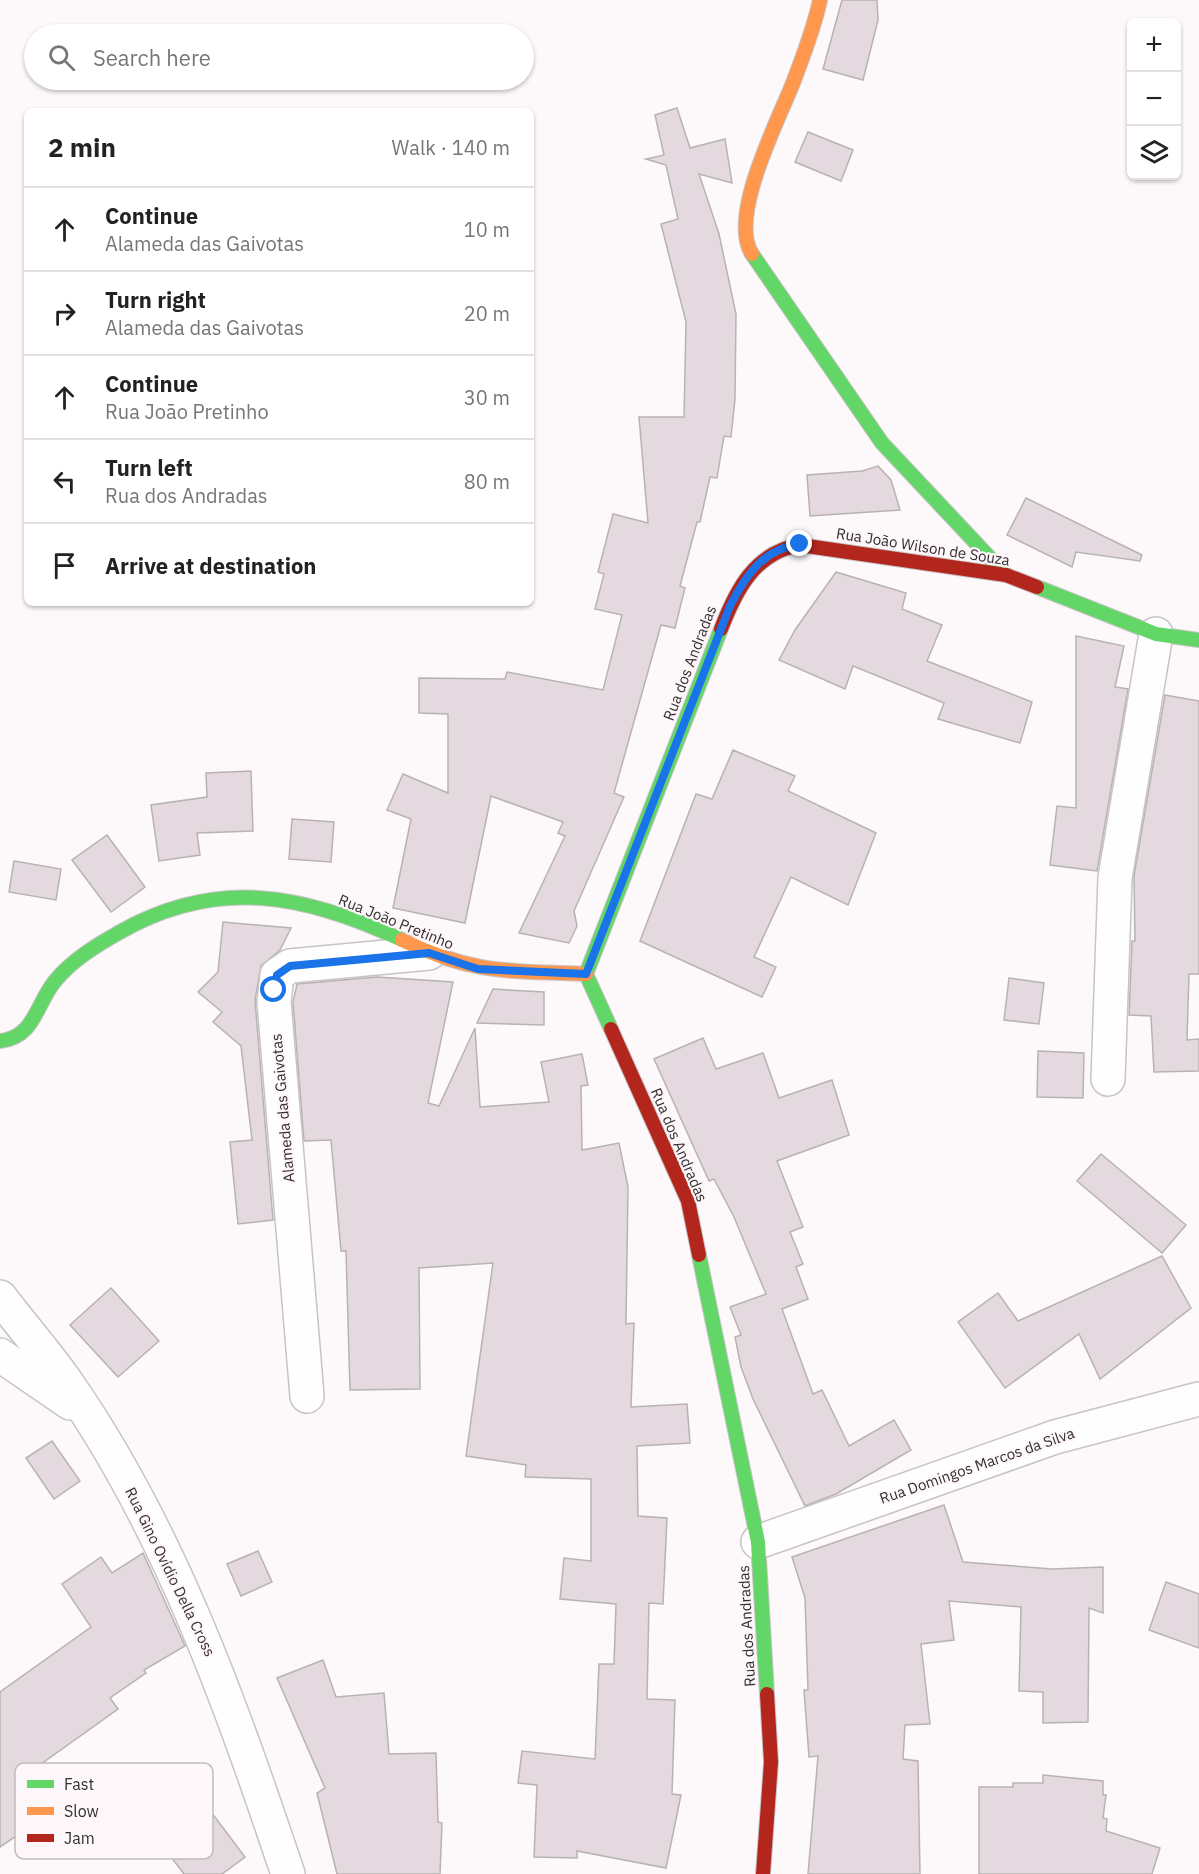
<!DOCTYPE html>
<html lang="en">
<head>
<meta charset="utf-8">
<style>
	body { margin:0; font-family:"IBM Plex Sans",sans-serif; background:#f2f2f2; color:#222 }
	.controls { position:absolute; right:18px; top:18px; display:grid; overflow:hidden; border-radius:9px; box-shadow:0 2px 4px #0004 }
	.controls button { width:54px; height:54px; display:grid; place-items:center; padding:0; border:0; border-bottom:2px solid #e0e0e0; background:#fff; color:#222; font:30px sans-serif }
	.stop { position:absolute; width:18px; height:18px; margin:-14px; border:4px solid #1a73e8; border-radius:50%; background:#fff }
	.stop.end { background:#1a73e8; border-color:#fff; box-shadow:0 2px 6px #0008 }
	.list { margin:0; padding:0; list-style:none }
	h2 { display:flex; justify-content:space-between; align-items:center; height:78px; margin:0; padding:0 24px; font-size:26px }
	h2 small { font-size:20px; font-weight:400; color:#767676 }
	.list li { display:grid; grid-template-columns:39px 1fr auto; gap:18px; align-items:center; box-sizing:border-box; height:84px; padding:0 24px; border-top:2px solid #e0e0e0 }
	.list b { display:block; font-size:22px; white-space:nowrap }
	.list p { margin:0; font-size:20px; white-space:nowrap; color:#767676 }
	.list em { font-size:20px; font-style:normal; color:#767676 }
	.icon { flex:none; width:33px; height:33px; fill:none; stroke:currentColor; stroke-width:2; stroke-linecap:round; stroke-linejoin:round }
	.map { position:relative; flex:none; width:1199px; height:1874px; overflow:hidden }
	.search { position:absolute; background:#fff; box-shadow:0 2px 4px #0004; left:24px; top:24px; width:510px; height:66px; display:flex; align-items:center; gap:15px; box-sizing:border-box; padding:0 21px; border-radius:33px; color:#767676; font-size:22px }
	.panel { position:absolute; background:#fff; box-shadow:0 2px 4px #0004; left:24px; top:108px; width:510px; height:498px; border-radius:9px }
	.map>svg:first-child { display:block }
	.building { fill:#e3d9de; stroke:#b8b2b5; stroke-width:1.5 }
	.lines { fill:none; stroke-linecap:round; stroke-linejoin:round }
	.street-casing { stroke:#c8c3c5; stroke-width:36 }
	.fast-casing { stroke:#c8c3c5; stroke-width:16 }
	.slow-casing { stroke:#c8c3c5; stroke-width:16 }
	.jam-casing { stroke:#c8c3c5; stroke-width:16 }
	.street { stroke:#fffefe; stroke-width:33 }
	.fast { stroke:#63d668; stroke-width:14 }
	.slow { stroke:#ff974d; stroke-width:14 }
	.jam { stroke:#b3261e; stroke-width:14 }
	.route { stroke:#1a73e8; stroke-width:8 }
	.labels { text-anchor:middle; stroke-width:4.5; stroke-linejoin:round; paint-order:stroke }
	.street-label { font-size:15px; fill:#342e31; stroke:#fef7fa }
	.key { fill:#fef7fa; stroke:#c1bbbe; stroke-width:1.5 }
	.key-label { font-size:16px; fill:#342e31 }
</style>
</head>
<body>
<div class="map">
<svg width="1199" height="1874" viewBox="0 0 1199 1874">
	<rect width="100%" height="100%" fill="#fdf8fa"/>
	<g class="building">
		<polygon points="842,0 877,0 878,20 863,80 823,69"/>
		<polygon points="677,108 690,148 725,139 732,183 699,174 719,234 736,314 735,399 731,437 724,436 717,478 710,477 700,522 697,522 680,586 685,588 675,628 661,625 614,793 624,797 574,911 577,926 569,943 519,933 565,836 558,833 563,822 491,796 465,923 393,908 411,819 387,810 403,774 448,793 448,714 419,713 419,678 505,679 507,672 603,690 622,615 595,609 604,574 598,572 613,514 648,523 639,417 684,417 686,322 661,224 678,219 666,165 646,159 664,155 655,115"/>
		<polygon points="808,132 853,150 841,181 795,162"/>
		<polygon points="878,466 891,480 900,510 810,516 807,475 862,471"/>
		<polygon points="1026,498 1142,555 1140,561 1076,552 1072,567 1007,535"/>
		<polygon points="836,572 906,593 902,609 942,625 927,661 1032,702 1020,743 938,719 944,703 853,666 845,689 779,660 795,630"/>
		<polygon points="1076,636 1124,646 1115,687 1128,689 1097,871 1050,865 1057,806 1076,808"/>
		<polygon points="1165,695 1199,701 1199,974 1189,974 1187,1040 1199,1039 1199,1071 1154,1072 1151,1016 1129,1015 1132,941 1135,941 1134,876"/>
		<polygon points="733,750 795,776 788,791 876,833 848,905 791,877 754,957 776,967 762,997 640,941 696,794 712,799"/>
		<polygon points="251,771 253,831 197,833 200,855 159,861 151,805 207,797 206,773"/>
		<polygon points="292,819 334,822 331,862 289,859"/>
		<polygon points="107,835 145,887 111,912 72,860"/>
		<polygon points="14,861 61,869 56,900 9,892"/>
		<polygon points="223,922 291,928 280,950 261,966 255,1000 273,1220 238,1224 230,1142 252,1140 241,1046 213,1022 222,1012 198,992 218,972"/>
		<polygon points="377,977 453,982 428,1103 439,1106 475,1028 480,1107 549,1102 541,1062 582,1054 588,1085 581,1086 582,1150 619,1143 628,1187 626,1324 634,1323 631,1407 687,1404 690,1443 637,1446 638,1516 667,1518 663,1604 649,1603 647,1699 675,1700 672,1794 681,1795 666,1868 577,1851 577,1858 534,1857 537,1785 518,1783 522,1751 595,1759 599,1664 614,1664 616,1604 560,1599 564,1558 591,1561 591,1479 525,1477 526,1465 466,1456 493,1263 419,1268 420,1389 350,1390 346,1251 341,1251 331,1140 304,1141 293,1002 297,984"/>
		<polygon points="1009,978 1044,983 1039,1024 1004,1020"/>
		<polygon points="493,989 544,992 544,1025 477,1023"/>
		<polygon points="703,1038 716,1069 763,1053 779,1098 832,1080 849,1135 777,1161 803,1227 790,1232 803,1264 796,1267 808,1299 782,1309 813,1394 822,1390 849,1446 894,1420 911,1450 836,1494 805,1506 753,1399 741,1367 735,1337 741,1335 730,1307 766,1294 734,1217 714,1179 709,1181 654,1059"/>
		<polygon points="1038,1051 1084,1053 1083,1098 1037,1097"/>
		<polygon points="1101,1154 1186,1225 1162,1253 1077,1181"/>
		<polygon points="1162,1256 1191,1308 1100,1379 1079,1334 1005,1388 958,1322 998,1293 1018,1321"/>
		<polygon points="111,1288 159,1341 118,1377 70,1325"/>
		<polygon points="52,1441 80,1481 54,1499 26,1458"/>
		<polygon points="944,1505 963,1562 1052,1569 1103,1567 1103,1613 1089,1608 1088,1722 1043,1723 1043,1692 1019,1691 1021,1607 949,1601 954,1640 921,1644 930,1724 905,1725 903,1759 918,1761 920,1874 808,1874 818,1756 809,1757 804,1690 808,1690 805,1598 792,1557"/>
		<polygon points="258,1551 272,1582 241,1596 227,1564"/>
		<polygon points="143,1553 185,1646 144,1670 146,1673 110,1698 118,1709 44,1762 69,1800 0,1847 0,1692 91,1627 62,1584 101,1557 112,1573"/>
		<polygon points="1166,1582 1199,1594 1199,1648 1149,1630"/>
		<polygon points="323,1660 336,1697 384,1693 389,1754 436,1753 438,1822 442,1823 440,1874 337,1874 317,1793 325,1788 277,1678"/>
		<polygon points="1043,1775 1103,1781 1103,1795 1106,1795 1103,1818 1107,1819 1106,1831 1160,1848 1152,1874 979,1874 979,1787 1013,1787 1013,1783 1043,1783"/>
		<polygon points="196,1792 245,1857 222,1874 184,1874 168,1853 179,1844 160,1819"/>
	</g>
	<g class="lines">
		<defs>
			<g id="street">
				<polyline points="1108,1079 1115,878 1156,634"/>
				<path d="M0,1297c22,29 46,56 67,86 103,148 164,321 221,491"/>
				<polyline points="0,1355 70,1403"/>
				<polyline points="307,1396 274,1002 277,975 290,966 429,953"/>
				<polyline points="758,1542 1055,1437 1199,1399"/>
			</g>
			<g id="fast">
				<polyline points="752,254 882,443 1006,575"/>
				<polyline points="1037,587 1156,634 1199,640"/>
				<polyline points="611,1029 586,974 721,629"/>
				<path d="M0,1041c35,-4 36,-37 55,-60 17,-21 42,-36 65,-49 97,-55 185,-38 282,8"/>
				<polyline points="699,1255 758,1542 767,1694"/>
			</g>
			<g id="slow">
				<path d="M752,254c-24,-37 26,-133 41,-171 10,-27 21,-54 27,-83"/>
				<path d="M402,940c69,34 109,31 184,34"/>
			</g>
			<g id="jam">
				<path d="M721,629c15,-39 34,-77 79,-84l206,30 31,12"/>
				<polyline points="611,1029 688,1201 699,1255"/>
				<polyline points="763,1874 771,1762 767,1694"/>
			</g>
		</defs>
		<use href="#street" class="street-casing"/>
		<use href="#fast" class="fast-casing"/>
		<use href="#slow" class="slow-casing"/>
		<use href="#jam" class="jam-casing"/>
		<use href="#street" class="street"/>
		<use href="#fast" class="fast"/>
		<use href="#slow" class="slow"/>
		<use href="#jam" class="jam"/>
	</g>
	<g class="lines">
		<path class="route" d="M274,990l3,-15 13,-9 139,-13 49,16 108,5 144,-368c16,-31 33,-57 70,-62"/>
	</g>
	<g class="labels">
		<g class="street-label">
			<text transform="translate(923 547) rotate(9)" y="5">Rua João Wilson de Souza</text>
			<text transform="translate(690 663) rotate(-69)" y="5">Rua dos Andradas</text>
			<text transform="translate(396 922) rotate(22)" y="5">Rua João Pretinho</text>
			<text transform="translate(283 1108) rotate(-95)" y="5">Alameda das Gaivotas</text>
			<text transform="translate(679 1145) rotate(67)" y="5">Rua dos Andradas</text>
			<text transform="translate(977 1466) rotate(-19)" y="5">Rua Domingos Marcos da Silva</text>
			<text transform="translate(170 1572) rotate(64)" y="5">Rua Gino Ovídio Della Cross</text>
			<text transform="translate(747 1626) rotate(-93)" y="5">Rua dos Andradas</text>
		</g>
	</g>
	<rect x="15" y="1763" width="198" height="96" rx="9" class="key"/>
	<rect x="27" y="1780" width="27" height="8" fill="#63d668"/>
	<rect x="27" y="1807" width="27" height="8" fill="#ff974d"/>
	<rect x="27" y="1834" width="27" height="8" fill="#b3261e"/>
	<g class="key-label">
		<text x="64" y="1790">Fast</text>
		<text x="64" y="1817">Slow</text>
		<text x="64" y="1844">Jam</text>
	</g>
</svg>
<div class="controls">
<button>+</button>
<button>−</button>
<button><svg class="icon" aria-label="layers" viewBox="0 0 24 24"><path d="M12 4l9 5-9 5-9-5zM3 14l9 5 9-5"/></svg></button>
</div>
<div class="stop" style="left:274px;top:990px"></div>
<div class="stop end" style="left:800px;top:544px"></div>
<div class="search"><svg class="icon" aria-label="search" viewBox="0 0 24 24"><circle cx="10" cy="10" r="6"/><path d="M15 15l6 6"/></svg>Search here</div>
<section class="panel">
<h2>2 min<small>Walk · 140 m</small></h2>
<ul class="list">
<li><svg class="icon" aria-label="ahead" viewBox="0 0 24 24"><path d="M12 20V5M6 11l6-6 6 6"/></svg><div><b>Continue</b><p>Alameda das Gaivotas</p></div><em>10 m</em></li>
<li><svg class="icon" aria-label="right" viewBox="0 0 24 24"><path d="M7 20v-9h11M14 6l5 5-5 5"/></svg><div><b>Turn right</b><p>Alameda das Gaivotas</p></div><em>20 m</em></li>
<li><svg class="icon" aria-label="ahead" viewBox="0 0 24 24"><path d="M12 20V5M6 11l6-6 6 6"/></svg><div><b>Continue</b><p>Rua João Pretinho</p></div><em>30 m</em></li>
<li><svg class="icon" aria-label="left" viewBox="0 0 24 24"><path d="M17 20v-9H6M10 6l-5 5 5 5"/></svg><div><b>Turn left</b><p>Rua dos Andradas</p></div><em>80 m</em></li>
<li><svg class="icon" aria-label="arrive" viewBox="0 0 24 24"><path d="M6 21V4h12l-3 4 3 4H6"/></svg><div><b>Arrive at destination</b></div></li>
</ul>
</section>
</div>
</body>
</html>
